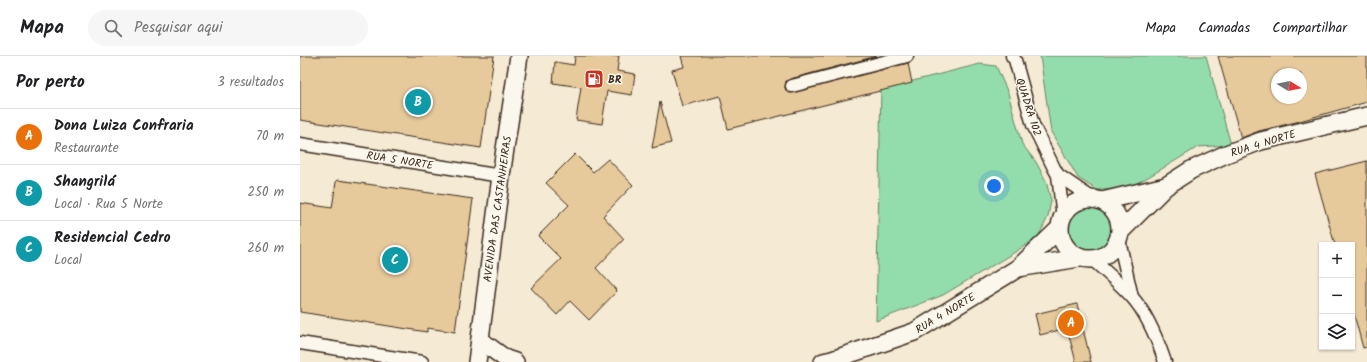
<!DOCTYPE html>
<html lang="pt">
<head>
<meta charset="utf-8">
<style>
	body { margin:0; font-family:Kalam,sans-serif; background:#f6f6f6; color:#202124 }
	.controls { position:absolute; right:12px; bottom:12px; display:grid; overflow:hidden; border-radius:0px; box-shadow:0 1px 3px #0004 }
	.controls button { width:36px; height:36px; display:grid; place-items:center; padding:0; border:0; border-bottom:1px solid #e0e0e0; background:#fff; color:#202124; font:20px sans-serif }
	.compass { position:absolute; left:971px; top:12px; width:36px; height:36px; border-radius:50%; background:#fff; box-shadow:0 1px 3px #0004; rotate:100deg }
	.you { position:absolute; left:694px; top:130px; width:14px; height:14px; margin:-10px; border:3px solid #fff; border-radius:50%; background:#1a73e8; box-shadow:0 0 0 6px #1a73e833 }
	.badge { display:grid; place-items:center; width:26px; height:26px; border-radius:50%; background:#ea580c; color:#fff; font-size:13px; font-weight:700 }
	.pin { position:absolute; translate:-50% -50%; border:2px solid #fff; box-shadow:0 1px 4px #0006 }
	.list { margin:0; padding:0; list-style:none }
	h2 { display:flex; justify-content:space-between; align-items:center; height:52px; margin:0; padding:0 16px; font-size:17px }
	h2 small { font-size:13px; font-weight:400; color:#757577 }
	.list li { display:grid; grid-template-columns:26px 1fr auto; gap:12px; align-items:center; box-sizing:border-box; height:56px; padding:0 16px; border-top:1px solid #e0e0e0 }
	.list b { display:block; font-size:15px; white-space:nowrap }
	.list p { margin:0; font-size:13px; white-space:nowrap; color:#757577 }
	.list em { font-size:13px; font-style:normal; color:#757577 }
	.icon { flex:none; width:22px; height:22px; fill:none; stroke:currentColor; stroke-width:2; stroke-linecap:round; stroke-linejoin:round }
	.map { position:relative; flex:none; width:1067px; height:306px; overflow:hidden }
	header { display:flex; align-items:center; gap:24px; box-sizing:border-box; height:56px; padding:0 20px; background:#fff; border-bottom:1px solid #e0e0e0 }
	header strong { font-size:19px }
	nav { display:flex; gap:22px; margin-inline-start:auto; font-size:14px }
	.search { width:280px; height:36px; background:#f6f6f6; display:flex; align-items:center; gap:10px; box-sizing:border-box; padding:0 14px; border-radius:22px; color:#757577; font-size:15px }
	main { display:flex }
	aside { flex:1; background:#fff }
	.map>svg:first-child { display:block }
	.green { fill:#93ddac; stroke:#678465 }
	.building { fill:#e7ca9b; stroke:#3b2a1e; fill-rule:evenodd }
	.lines { fill:none; stroke-linecap:round; stroke-linejoin:round }
	.street-casing { stroke:#3b2a1e; stroke-width:15 }
	.secondary-casing { stroke:#3b2a1e; stroke-width:20 }
	.street { stroke:#fbf7ec; stroke-width:12 }
	.secondary { stroke:#fbf7ec; stroke-width:17 }
	.labels { text-anchor:middle; stroke-width:3; stroke-linejoin:round; paint-order:stroke }
	.poi-label { font-size:11px; font-weight:bold; fill:#3b2a1e; stroke:#fbf7ec; text-anchor:start }
	.street-label { font-size:11px; fill:#3b2a1e; stroke:#fbf7ec }
</style>
</head>
<body>
<header>
<strong>Mapa</strong>
<div class="search"><svg class="icon" aria-label="search" viewBox="0 0 24 24"><circle cx="10" cy="10" r="6"/><path d="M15 15l6 6"/></svg>Pesquisar aqui</div>
<nav><a>Mapa</a><a>Camadas</a><a>Compartilhar</a></nav>
</header>
<main>
<aside>
<h2>Por perto<small>3 resultados</small></h2>
<ul class="list">
<li><span class="badge" style="background:#e8710a">A</span><div><b>Dona Luiza Confraria</b><p>Restaurante</p></div><em>70 m</em></li>
<li><span class="badge" style="background:#0f9aa8">B</span><div><b>Shangrilá</b><p>Local · Rua 5 Norte</p></div><em>250 m</em></li>
<li><span class="badge" style="background:#0f9aa8">C</span><div><b>Residencial Cedro</b><p>Local</p></div><em>260 m</em></li>
</ul>
</aside>
<div class="map">
<svg width="1067" height="306" viewBox="0 0 1067 306">
	<rect width="100%" height="100%" fill="#f5ead4"/>
	<filter id="ink" filterUnits="userSpaceOnUse"><feTurbulence type="fractalNoise" baseFrequency=".025" numOctaves="2"/><feDisplacementMap in="SourceGraphic" scale="8" xChannelSelector="R" yChannelSelector="G"/><feConvolveMatrix kernelMatrix="1 2 1 2 8 2 1 2 1" color-interpolation-filters="sRGB"/></filter>
	<g filter="url(#ink)">
		<g class="green">
			<polygon points="740,0 906,0 931,89 898,91 850,120 826,133 797,134 778,122 751,76"/>
			<polygon points="680,8 696,10 708,37 722,88 736,106 746,125 751,144 748,161 738,181 715,196 643,239 576,265 581,33"/>
			<polygon points="784,143 810,150 816,157 820,165 819,184 814,192 807,199 798,203 770,196 764,189 761,180 768,153 775,147"/>
		</g>
		<g class="building">
			<polygon points="0,0 194,0 181,92 0,64"/>
			<polygon points="275,0 319,0 317,15 335,18 332,39 307,35 302,68 276,64 281,31 253,27 255,6 274,9"/>
			<polygon points="381,0 577,0 490,23 486,25 485,32 487,36 490,37 608,7 612,27 428,73 420,40 382,50 372,14 384,11"/>
			<path d="M918,0h149v46l-71,20 -37,9 -18,7zM977,18h24v24h-24z"/>
			<polygon points="360,46 371,87 352,92"/>
			<polygon points="275,98 293,116 308,103 333,129 303,160 324,183 296,212 317,235 289,264 270,245 257,259 231,232 261,203 238,180 269,149 246,127"/>
			<polygon points="1067,105 1067,291 1063,292 1052,251 1052,189 1035,189 1015,118"/>
			<polygon points="38,124 173,143 155,276 127,272 127,276 0,256 0,147 32,152 36,126"/>
			<polygon points="777,248 791,306 776,306 767,272 740,279 735,258"/>
		</g>
		<g class="lines">
			<defs>
				<g id="street">
					<polyline points="712,0 715,4 733,69 754,112 758,119 793,143"/>
					<polyline points="492,30 607,0"/>
					<polyline points="0,88 201,120"/>
					<polyline points="758,119 763,161"/>
					<polyline points="819,184 832,241"/>
					<path d="M792,203c13,12 27,24 39,37 15,16 27,45 34,66"/>
					<polyline points="0,287 122,306"/>
				</g>
				<g id="secondary">
					<circle cx="790" cy="173" r="30"/>
					<polyline points="802,145 866,130"/>
					<polyline points="821,175 866,130 891,114 926,98 961,85 1067,60"/>
					<polyline points="718,212 779,202"/>
					<polyline points="180,284 206,303 215,306"/>
					<polyline points="177,306 201,120 219,0"/>
					<polyline points="523,306 532,304 614,276 718,212 759,173"/>
				</g>
			</defs>
			<use href="#street" class="street-casing"/>
			<use href="#secondary" class="secondary-casing"/>
			<use href="#street" class="street"/>
			<use href="#secondary" class="secondary"/>
		</g>
	</g>
	<defs>
		<symbol id="fuel-square" viewBox="-11 -11 22 22"><rect x="-9" y="-9" width="18" height="18" rx="4" fill="#c8321e" stroke="#fbf7ec"/><path d="M-5.5-6h7V0h2V4h1.3V-2.5L3-4.5l.8-.8L6-3V5H2.5V1h-1V6h-7ZM-4.2-4.7v3.2H.2V-4.7Z" fill="#fff"/></symbol>
	</defs>
	<g fill-rule="evenodd">
		<use href="#fuel-square" x="283" y="12" width="22" height="22"/>
	</g>
	<g class="labels">
		<g class="poi-label">
			<text x="308" y="27">BR</text>
		</g>
		<g class="street-label">
			<text transform="translate(729 51) rotate(72)" y="4">QUADRA 102</text>
			<text transform="translate(963 87) rotate(-17)" y="4">RUA 4 NORTE</text>
			<text transform="translate(100 104) rotate(9)" y="4">RUA 5 NORTE</text>
			<text transform="translate(197 153) rotate(-82)" y="4">AVENIDA DAS CASTANHEIRAS</text>
			<text transform="translate(645 257) rotate(-31)" y="4">RUA 4 NORTE</text>
		</g>
	</g>
</svg>
<div class="controls">
<button>+</button>
<button>−</button>
<button><svg class="icon" aria-label="layers" viewBox="0 0 24 24"><path d="M12 4l9 5-9 5-9-5zM3 14l9 5 9-5"/></svg></button>
</div>
<svg class="compass" viewBox="-18 -18 36 36"><path d="M0-13l5 13h-10z" fill="#e53935"/><path d="M0 13l5-13h-10z" fill="#757577"/></svg>
<div class="you"></div>
<div class="pin badge" style="left:771px;top:267px;background:#e8710a">A</div>
<div class="pin badge" style="left:118px;top:46px;background:#0f9aa8">B</div>
<div class="pin badge" style="left:95px;top:204px;background:#0f9aa8">C</div>
</div>
</main>
</body>
</html>
